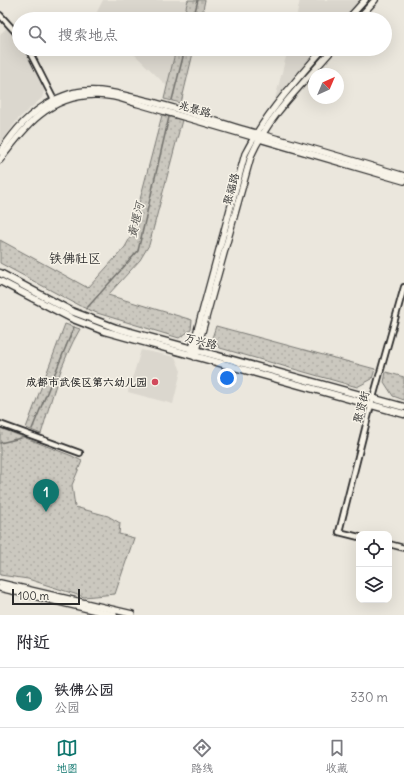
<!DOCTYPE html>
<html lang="zh">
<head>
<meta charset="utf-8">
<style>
	body { margin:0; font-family:Delius,"LXGW WenKai TC",sans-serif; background:#f2f2f3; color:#2b2b33 }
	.controls { position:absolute; right:12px; bottom:12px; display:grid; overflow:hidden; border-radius:8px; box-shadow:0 4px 16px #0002 }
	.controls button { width:36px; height:36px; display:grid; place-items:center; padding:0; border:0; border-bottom:1px solid #e1e1e2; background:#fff; color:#2b2b33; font:20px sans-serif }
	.compass { position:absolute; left:308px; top:68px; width:36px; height:36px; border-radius:50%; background:#fff; box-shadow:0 4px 16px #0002; rotate:44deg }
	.scale { position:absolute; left:12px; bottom:10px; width:68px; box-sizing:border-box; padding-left:4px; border:2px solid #2b2b2b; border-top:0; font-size:11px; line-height:14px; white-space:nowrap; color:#2b2b2b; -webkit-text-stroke:3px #f7f3e8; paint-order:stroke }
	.you { position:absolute; left:227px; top:378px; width:14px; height:14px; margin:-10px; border:3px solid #fff; border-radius:50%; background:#1a73e8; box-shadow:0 0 0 6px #1a73e833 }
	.badge { display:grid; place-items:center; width:26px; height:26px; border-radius:50%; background:#0f766e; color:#fff; font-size:13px; font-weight:700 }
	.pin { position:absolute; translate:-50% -33px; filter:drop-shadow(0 1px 2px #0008) }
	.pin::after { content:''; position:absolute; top:21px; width:14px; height:12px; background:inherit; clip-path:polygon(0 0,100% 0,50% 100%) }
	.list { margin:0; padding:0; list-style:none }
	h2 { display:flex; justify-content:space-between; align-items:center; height:52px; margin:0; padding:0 16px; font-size:17px }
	h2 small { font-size:13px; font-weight:400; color:#7c7c81 }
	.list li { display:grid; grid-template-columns:26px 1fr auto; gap:12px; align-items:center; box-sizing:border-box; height:60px; padding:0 16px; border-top:1px solid #e1e1e2 }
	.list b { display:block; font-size:15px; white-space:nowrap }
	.list p { margin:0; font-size:13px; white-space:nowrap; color:#7c7c81 }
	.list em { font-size:13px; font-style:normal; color:#7c7c81 }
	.icon { flex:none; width:22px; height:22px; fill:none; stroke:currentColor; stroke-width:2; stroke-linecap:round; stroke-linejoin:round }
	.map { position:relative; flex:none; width:404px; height:615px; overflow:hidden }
	.search { position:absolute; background:#fff; box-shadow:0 4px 16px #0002; left:12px; right:12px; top:12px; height:44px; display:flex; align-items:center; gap:10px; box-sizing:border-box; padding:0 14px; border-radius:22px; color:#7c7c81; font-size:15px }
	.sheet { height:112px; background:#fff }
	nav { display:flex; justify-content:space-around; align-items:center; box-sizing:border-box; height:56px; border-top:1px solid #e1e1e2; background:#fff; font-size:11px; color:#7c7c81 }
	nav a { display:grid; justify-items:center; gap:2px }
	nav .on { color:#0f766e }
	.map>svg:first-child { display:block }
	.built { fill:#dbd7ce }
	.park { fill:url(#park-dots); stroke:#7b7a75 }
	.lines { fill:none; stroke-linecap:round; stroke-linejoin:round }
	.stream { stroke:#72716c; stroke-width:1.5 }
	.minor-casing { stroke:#2b2b2b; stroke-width:8 }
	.tertiary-casing { stroke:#2b2b2b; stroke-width:8 }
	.secondary-casing { stroke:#2b2b2b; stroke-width:9 }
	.minor { stroke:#f7f3e8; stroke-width:4.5 }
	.tertiary { stroke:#f7f3e8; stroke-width:5.5 }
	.secondary { stroke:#f7f3e8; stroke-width:6 }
	.poi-dot { fill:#d1495b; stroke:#f7f3e8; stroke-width:1.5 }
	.labels { text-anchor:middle; stroke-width:3; stroke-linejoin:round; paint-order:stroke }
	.street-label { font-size:11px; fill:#2b2b2b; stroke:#f7f3e8 }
	.poi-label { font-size:11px; font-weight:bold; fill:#2b2b2b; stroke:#f7f3e8; text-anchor:end }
	.water-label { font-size:12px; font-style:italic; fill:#555451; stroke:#f7f3e8 }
	.quarter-label { font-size:13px; fill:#2b2b2b; stroke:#f7f3e8 }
</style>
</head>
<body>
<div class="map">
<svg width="404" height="615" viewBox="0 0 404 615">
	<defs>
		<pattern id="park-dots" width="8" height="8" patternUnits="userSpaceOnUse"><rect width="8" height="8" fill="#cbc8bf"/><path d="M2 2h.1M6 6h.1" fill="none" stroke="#aeaca4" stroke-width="1.8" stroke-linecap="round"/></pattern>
	</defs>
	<rect width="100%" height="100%" fill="#ebe7dd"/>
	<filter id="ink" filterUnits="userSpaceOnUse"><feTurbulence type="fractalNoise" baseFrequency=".025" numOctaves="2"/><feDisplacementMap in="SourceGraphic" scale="8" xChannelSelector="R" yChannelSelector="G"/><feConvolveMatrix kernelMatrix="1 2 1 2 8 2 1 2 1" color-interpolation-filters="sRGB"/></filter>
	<g filter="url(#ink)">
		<g class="built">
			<polygon points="103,0 188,0 183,19 98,19 95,16"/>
			<polygon points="300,0 360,0 344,19 296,19"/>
			<polygon points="7,28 19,40 19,49 26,49 28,52 45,88 42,98 18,119 0,144 0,34"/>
			<polygon points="129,49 176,49 167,86"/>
			<polygon points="288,49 318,49 275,99"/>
			<polygon points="141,350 175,357 181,371 173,404 128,392"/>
		</g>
		<g class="park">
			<polygon points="188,0 205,0 201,19 183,19"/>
			<polygon points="176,49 194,49 181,103 164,99"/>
			<polygon points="162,115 182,120 149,245 140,260 108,295 192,320 191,330 179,338 97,313 80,306 0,263 0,240 88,288 125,247 130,238"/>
			<path d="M65,324l15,5c-19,32 -28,69 -39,105l-15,-6z"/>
			<polygon points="216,326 375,369 372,379 357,387 220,348 212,338"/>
			<polygon points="386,372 404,377 404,400 393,396 384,382"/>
			<polygon points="0,428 72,456 82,461 72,485 75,507 108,516 120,523 119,534 134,538 115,594 84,597 28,579 0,575"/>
		</g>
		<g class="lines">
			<g class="stream">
				<polyline points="193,19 198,0"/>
				<polyline points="172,100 185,49"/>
				<polyline points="86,309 138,251 169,117"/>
				<polyline points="32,429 74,327"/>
				<polyline points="0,443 21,438"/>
			</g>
			<defs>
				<g id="minor">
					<polyline points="0,15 19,36"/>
					<polyline points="28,49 54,100"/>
					<polyline points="0,424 80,453"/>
					<polyline points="359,537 339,532 371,405 404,287"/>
					<polyline points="389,544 404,548"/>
				</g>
				<g id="tertiary">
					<polyline points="348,19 365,0"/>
					<polyline points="358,19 375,0"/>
					<path d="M0,152c15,-22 30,-40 54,-52 7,-3 15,-7 23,-8 25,-4 47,3 71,9 36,9 71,22 108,32 49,13 99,28 148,43"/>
					<path d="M0,160c25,-34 49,-64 94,-65 16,-1 31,5 45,9l265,77"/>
					<path d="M191,353l54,-199c20,-40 49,-71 78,-105"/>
					<path d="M195,357l56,-201c18,-41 53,-73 82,-107"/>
					<polyline points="0,583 132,614 132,615"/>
					<polyline points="0,588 114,615"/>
				</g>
				<g id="secondary">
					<polyline points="0,273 71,311 116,328 404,407"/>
					<polyline points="0,281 73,319 104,331 404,414"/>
				</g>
			</defs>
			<use href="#minor" class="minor-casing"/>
			<use href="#tertiary" class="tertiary-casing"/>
			<use href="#secondary" class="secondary-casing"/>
			<use href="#minor" class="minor"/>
			<use href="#tertiary" class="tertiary"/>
			<use href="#secondary" class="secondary"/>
		</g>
	</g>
	<circle class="poi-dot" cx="155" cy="382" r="4"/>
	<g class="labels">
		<g class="street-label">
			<text transform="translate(195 109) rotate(16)" y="4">兆景路</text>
			<text transform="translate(231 189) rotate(-75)" y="4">聚福路</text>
			<text transform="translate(201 341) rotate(15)" y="4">万兴路</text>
			<text transform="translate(361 407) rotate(-75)" y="4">聚贤街</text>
		</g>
		<g class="poi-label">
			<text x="147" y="386">成都市武侯区第六幼儿园</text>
		</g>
		<g class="water-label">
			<text transform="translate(136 220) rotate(-77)" y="4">黄堰河</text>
		</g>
		<g class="quarter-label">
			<text x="75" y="263">铁佛社区</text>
		</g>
	</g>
</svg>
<div class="controls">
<button><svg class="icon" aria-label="locate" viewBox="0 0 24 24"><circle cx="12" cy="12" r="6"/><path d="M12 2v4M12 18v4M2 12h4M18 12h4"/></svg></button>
<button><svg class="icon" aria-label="layers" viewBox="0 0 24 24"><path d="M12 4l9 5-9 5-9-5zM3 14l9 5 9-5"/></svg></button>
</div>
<svg class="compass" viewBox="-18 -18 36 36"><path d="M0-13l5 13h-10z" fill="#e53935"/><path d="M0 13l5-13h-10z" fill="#7c7c81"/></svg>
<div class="scale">100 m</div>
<div class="you"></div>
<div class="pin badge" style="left:46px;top:512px">1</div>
<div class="search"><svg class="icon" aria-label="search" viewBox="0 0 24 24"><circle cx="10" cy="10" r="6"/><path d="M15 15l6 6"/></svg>搜索地点</div>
</div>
<section class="sheet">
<h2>附近<small></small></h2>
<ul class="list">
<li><span class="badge">1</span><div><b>铁佛公园</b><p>公园</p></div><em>330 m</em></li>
</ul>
</section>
<nav>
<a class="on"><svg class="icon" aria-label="map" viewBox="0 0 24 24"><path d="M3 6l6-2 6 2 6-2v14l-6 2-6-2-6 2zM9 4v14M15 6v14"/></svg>地图</a>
<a><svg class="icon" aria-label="directions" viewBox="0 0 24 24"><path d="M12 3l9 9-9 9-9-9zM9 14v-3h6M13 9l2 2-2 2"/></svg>路线</a>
<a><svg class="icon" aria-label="saved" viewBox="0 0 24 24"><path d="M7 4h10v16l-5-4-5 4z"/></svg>收藏</a>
</nav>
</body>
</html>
